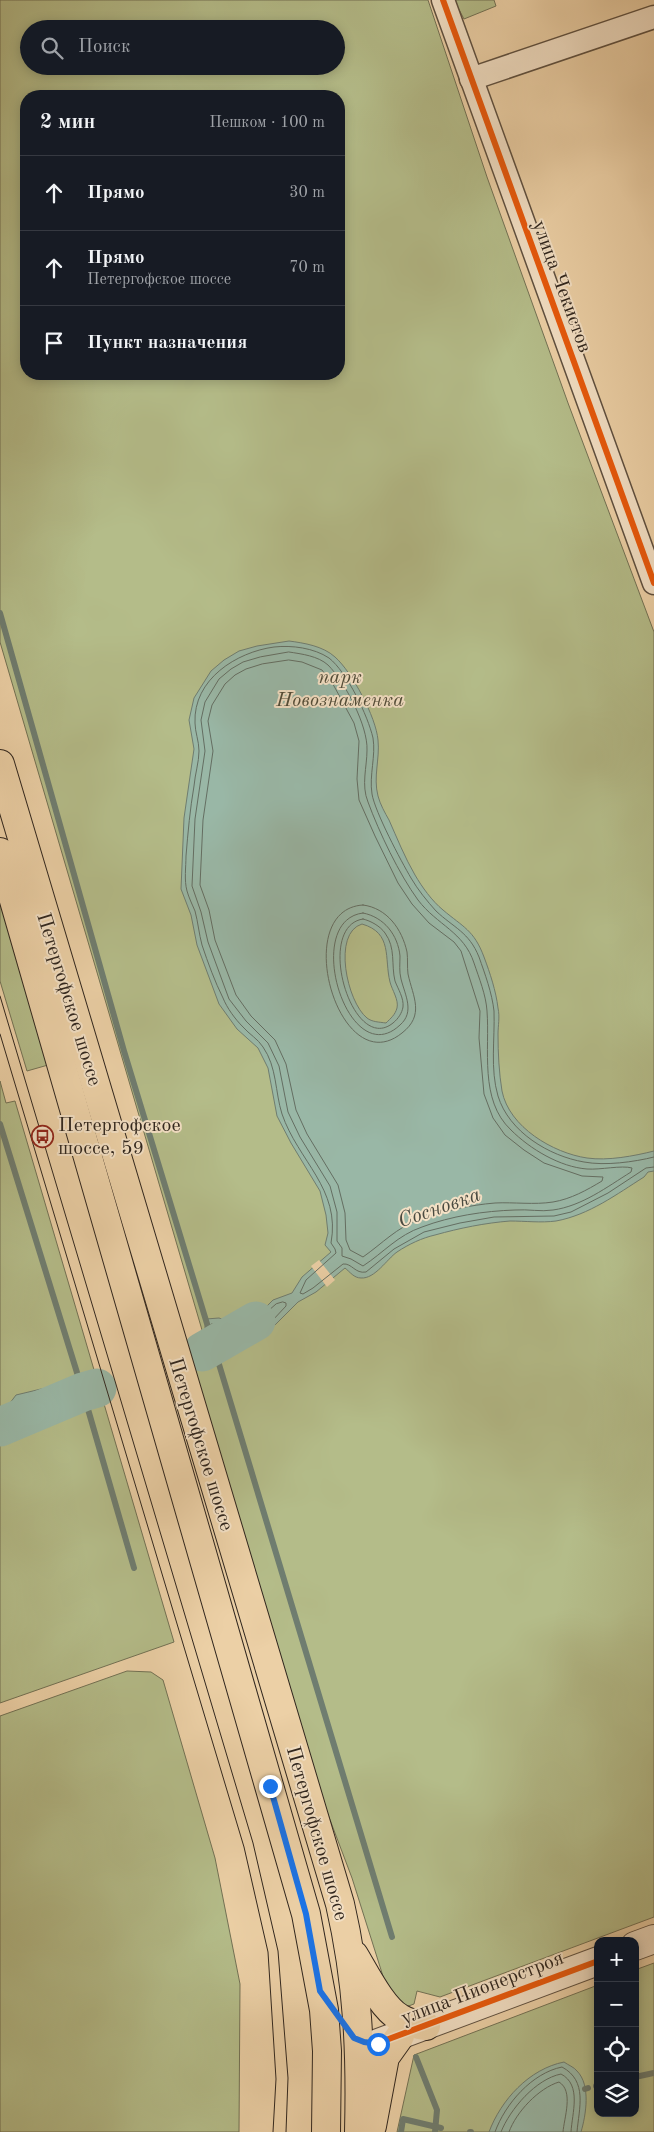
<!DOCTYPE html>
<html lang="ru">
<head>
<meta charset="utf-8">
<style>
	body { margin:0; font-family:"Old Standard TT",serif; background:#20242c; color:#f1f3f6 }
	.controls { position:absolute; right:15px; bottom:15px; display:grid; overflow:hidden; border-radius:10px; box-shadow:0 2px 12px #0003 }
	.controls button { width:45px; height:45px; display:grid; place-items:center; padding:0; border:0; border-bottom:1px solid #363941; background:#171b24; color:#f1f3f6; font:25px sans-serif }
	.stop { position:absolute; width:15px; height:15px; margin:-11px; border:4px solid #1a73e8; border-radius:50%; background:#fff }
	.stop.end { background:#1a73e8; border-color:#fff; box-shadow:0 1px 5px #0008 }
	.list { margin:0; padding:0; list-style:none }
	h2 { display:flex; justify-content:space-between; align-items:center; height:65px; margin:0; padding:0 20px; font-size:21px }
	h2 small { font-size:16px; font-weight:400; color:#9ea1a6 }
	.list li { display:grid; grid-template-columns:32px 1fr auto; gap:15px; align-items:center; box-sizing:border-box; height:75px; padding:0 20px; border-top:1px solid #363941 }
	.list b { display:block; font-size:19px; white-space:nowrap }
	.list p { margin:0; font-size:16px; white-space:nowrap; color:#9ea1a6 }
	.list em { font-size:16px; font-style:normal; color:#9ea1a6 }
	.icon { flex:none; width:28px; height:28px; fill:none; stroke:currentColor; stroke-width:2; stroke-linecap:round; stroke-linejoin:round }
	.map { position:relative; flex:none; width:654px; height:2132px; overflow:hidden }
	.search { position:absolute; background:#171b24; box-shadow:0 2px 12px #0003; left:20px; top:20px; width:325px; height:55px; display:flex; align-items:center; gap:12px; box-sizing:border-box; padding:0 18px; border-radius:28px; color:#9ea1a6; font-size:19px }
	.panel { position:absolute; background:#171b24; box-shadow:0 2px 12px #0003; left:20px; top:90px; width:325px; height:290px; border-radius:20px }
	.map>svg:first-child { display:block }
	.green { fill:#b4bc89; stroke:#727154; fill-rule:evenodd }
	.water { fill:#99b7a6; stroke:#6f7d70; fill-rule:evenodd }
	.pier { fill:#ecd0a6 }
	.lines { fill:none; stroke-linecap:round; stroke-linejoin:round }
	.shore { stroke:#646e62; stroke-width:1 }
	.stream { stroke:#6f7d70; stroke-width:6 }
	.river { stroke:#99b7a6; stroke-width:39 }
	.minor-casing { stroke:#5f5040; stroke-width:25 }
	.tertiary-casing { stroke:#5f5040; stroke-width:30 }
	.primary-casing { stroke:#30261e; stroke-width:30 }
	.minor { stroke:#f3e0c5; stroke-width:22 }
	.tertiary { stroke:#f3e0c5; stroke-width:28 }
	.primary { stroke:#ecd0a6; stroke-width:28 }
	.tram { stroke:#30261e; stroke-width:1 }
	.cycleway-casing { stroke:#f3e0c5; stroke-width:9 }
	.cycleway { stroke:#e8590c; stroke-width:6 }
	.route { stroke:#1a73e8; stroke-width:6 }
	.labels { text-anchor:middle; stroke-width:4; stroke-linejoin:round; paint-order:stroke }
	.street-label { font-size:20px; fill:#30261e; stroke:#f3e0c5 }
	.park-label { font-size:20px; font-style:italic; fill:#514c39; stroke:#f3e0c5 }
	.poi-label { font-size:20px; fill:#30261e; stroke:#f3e0c5; text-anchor:start }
	.water-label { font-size:21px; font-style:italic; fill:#4a4a40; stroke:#f3e0c5 }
</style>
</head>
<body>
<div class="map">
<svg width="654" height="2132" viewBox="0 0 654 2132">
	<rect width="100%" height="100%" fill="#ecd0a6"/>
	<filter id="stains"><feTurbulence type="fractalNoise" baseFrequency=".004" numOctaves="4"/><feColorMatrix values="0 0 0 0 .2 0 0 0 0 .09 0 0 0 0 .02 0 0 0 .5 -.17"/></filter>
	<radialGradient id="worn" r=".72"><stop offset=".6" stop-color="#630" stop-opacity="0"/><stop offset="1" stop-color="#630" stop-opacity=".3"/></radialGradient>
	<g class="green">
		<path d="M0,0h428l59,177 81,226 86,229v1285l-214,80 -23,-6 -3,13 -11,4 -15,-16 -36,-114 -34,-90 -131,-434 20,-7 -207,-705zM29,29h307v37h-307zM26,96h313v278h-313z"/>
		<polygon points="454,0 494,0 496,6 464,19"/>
		<polygon points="0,901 48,1065 27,1071 0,981"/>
		<polygon points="0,1081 6,1103 15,1101 174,1642 0,1703"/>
		<polygon points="127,1671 151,1672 163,1680 215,1858 240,1984 239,2132 0,2132 0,1716"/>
		<polygon points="654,1963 654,2132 397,2132 414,2055 598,1985 598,2113 635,2113 635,1970"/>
	</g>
	<g class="water">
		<path d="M289,641c15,2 34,5 46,16 17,15 41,60 43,83 2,19 -5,37 0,56 2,8 7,17 11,24 8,18 16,38 26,55 7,12 17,26 28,35 20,17 31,20 41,47 6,16 12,34 14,51 2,9 0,18 0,26 0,19 1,39 4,57 7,36 51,62 85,67 21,3 47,-2 67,-7v20l-6,1 -4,5c-27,17 -55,38 -88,44 -15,2 -31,0 -46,0 -25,2 -50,7 -75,14 -13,3 -26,9 -38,17 -10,7 -22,27 -36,26 -7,0 -11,-6 -16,-10l-29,24 -18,10 -23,23 -16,5 -7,-1 -16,7 -19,22 -8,-11 -7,5 4,-33 13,-1 6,2 22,-5 7,-5 12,-3 7,-7 19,-7 10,-16 29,-25 -6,-7 3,-12 -2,-18 -6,-24 -29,-48 -14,-27 -9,-48 -10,-20 -21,-19 -18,-25 -22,-59 -6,-30 -10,-26 3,-71 10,-69 -5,-29 5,-22 17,-27 13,-11 15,-9 18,-5zM362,924c31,9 22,34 28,58 2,8 9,18 7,26 -2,7 -6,10 -11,15 -7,-1 -14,-1 -19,-5 -20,-16 -35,-85 -5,-94z"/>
		<polygon points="78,1380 83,1396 59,1402 35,1412 25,1411 20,1418 16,1416 14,1412 10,1416 5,1415 0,1417 0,1410 7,1407 16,1395 41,1389 56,1388"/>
		<path d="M564,2062c4,3 10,5 13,9 14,14 9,44 4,61h-92c12,-32 40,-63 75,-70z"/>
	</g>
	<polygon class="pier" points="319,1260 335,1280 327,1287 311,1266"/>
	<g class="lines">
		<g class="shore">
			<path d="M289,652c13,2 29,4 39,13 17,17 40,61 39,85 0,17 -6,35 1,52 11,30 31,72 50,98 19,25 46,32 56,63 5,15 12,32 13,48 3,38 -8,89 24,119 19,19 49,37 76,39 13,1 35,-4 45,-1l-1,4c-24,15 -49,34 -78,38 -12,2 -25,-1 -38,0 -31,1 -64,6 -93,17 -24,8 -39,26 -59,39l-12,-7 -9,-3v-8l-5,-7v-29l-7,-26 -30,-49 -12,-25 -9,-46 -11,-23 -22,-22 -17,-22 -21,-57 -7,-30 -9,-26 3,-67 10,-68 -4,-31 4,-18 14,-23 12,-10 12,-7 17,-5z"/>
			<path d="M289,660l13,2 20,8 12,16 20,37 5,18 -2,38 2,21 16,36 23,47 14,21 17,19 25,19 7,9 19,60 -1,27 5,56 9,24 12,17 19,15 20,13 38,13 21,1 -1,4c-15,9 -31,18 -49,21 -19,3 -39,0 -58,1 -25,2 -51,8 -75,16 -24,9 -37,24 -57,38l-13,-7 -4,-10 -1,-27 -7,-28 -31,-51 -11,-24 -10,-46 -11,-24 -24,-24 -15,-21 -21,-55 -6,-30 -9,-25 3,-65 10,-69 -5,-30 4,-16 13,-21 10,-9 11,-6 16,-5z"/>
			<path d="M363,905c24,3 39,24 44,47 1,7 0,15 1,22 5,23 17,41 -6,59 -63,51 -113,-124 -39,-128z"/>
			<path d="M363,913c21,4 35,22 37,43 0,8 -1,15 1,23 4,16 14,33 -1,46 -52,49 -99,-105 -37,-112z"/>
			<path d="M363,919c8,2 17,7 22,14 11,15 6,32 10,48 3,8 9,17 8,26 -1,6 -5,12 -10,16 -41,33 -79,-97 -30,-104z"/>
			<path d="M654,1157c-20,5 -49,9 -70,5 -35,-6 -75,-30 -86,-66 -8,-27 -3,-57 -4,-85 -2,-18 -9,-37 -15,-54 -10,-25 -25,-29 -43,-46 -9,-10 -18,-21 -25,-33 -10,-17 -36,-66 -39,-84 -3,-19 4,-38 1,-56 -5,-22 -26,-66 -44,-80 -15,-10 -37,-13 -55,-11 -37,5 -81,32 -79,76 0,9 4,18 4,28 0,11 -4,23 -5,35 -4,23 -6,46 -8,70 0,11 -2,24 1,35 2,7 5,13 8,20 3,11 4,23 7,34 6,18 13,37 21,53 4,10 12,21 20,29 6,7 15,12 20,20 14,20 12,45 19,67 16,47 59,75 49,129l4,6 1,4 -30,27 -6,13 3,1 10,-6 30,-24c9,-1 12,10 23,8l28,-23 30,-17 36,-9 34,-6 60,-1 17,-4 37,-19 38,-25 8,-1"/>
			<polygon points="283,1302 286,1303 286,1306 272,1321 259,1325 251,1324 234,1331 219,1349 216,1349 209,1341 211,1324 226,1325 248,1320 268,1311 276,1304"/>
			<polygon points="56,1393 58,1395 57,1398 36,1406 27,1405 19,1409 15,1406 18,1400 42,1394"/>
			<path d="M495,2132c10,-28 37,-59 67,-65 26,14 17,41 15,65"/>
			<path d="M501,2132c9,-23 35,-53 60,-58 21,11 11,39 10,58"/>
			<path d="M509,2132c7,-20 30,-44 50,-50 15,9 5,36 4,50"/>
		</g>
		<g class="stream">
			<polyline points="0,613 124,1051 208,1327"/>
			<polyline points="0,1124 83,1392 134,1568"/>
			<polyline points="215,1351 392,1937"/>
			<polyline points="416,2057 437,2110 435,2132"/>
			<polyline points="635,2077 654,2073"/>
			<polyline points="596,2086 598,2086"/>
			<polyline points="585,2089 588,2088"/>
			<polyline points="401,2132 403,2119 441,2128"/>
			<polyline points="470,2132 471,2132"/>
		</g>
		<g class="river">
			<polyline points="202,1352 256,1321"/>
			<polyline points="0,1427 83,1392 97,1388"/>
		</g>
		<defs>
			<g id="minor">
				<polyline points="443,0 654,583"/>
				<polyline points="471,79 654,17"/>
			</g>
			<g id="tertiary">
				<polyline points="635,1946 654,1939"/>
				<polyline points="378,2043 598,1961"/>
			</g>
			<g id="primary">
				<path d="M0,764l340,1140c18,78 21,149 19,228"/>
				<polyline points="0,852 306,1914 324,2010 327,2051 326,2132"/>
				<path d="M354,1955c11,18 28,53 46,63 8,5 17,7 26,8"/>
				<polyline points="372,2126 385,2057 400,2036"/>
			</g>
		</defs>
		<use href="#minor" class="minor-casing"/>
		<use href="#tertiary" class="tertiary-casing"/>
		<use href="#primary" class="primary-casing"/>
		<use href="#minor" class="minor"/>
		<use href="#tertiary" class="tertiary"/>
		<use href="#primary" class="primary"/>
		<g class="tram">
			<polyline points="0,996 253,1843 278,1951 288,2078 286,2132"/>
			<polyline points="0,1034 244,1847 268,1952 276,2079 273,2132"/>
		</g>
		<defs>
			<g id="cycleway">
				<polyline points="443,0 654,583"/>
				<polyline points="378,2043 598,1961"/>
			</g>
		</defs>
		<use href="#cycleway" class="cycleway-casing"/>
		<use href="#cycleway" class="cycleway"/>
	</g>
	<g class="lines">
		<polyline class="route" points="270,1786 306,1914 320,1991 354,2038 364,2042 378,2044"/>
	</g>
	<defs>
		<symbol id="bus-ring" viewBox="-11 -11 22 22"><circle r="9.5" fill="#f3e0c5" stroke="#8f2418" stroke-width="1.5"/><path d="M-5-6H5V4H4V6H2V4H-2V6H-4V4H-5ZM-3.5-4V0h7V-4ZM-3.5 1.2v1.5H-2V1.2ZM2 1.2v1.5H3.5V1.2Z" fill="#8f2418"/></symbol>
	</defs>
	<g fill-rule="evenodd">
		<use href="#bus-ring" x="30" y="1124" width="25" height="25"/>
	</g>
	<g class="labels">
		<g class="street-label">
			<text transform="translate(563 286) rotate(70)" y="7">улица Чекистов</text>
			<text transform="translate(70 999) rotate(73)" y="7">Петергофское шоссе</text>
			<text transform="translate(202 1444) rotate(73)" y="7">Петергофское шоссе</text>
			<text transform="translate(318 1833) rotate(74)" y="7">Петергофское шоссе</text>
			<text transform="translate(482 1987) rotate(-21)" y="7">улица Пионерстроя</text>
		</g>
		<g class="park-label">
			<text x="340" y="683">парк<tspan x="340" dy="23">Новознаменка</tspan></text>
		</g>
		<g class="poi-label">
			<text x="58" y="1131">Петергофское<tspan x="58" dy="23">шоссе, 59</tspan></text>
		</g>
		<g class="water-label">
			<text transform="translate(439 1207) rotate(-19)" y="7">Сосновка</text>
		</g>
	</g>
	<rect width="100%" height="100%" filter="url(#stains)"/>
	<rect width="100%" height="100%" fill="url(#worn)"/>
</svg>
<div class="controls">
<button>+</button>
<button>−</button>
<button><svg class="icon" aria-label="locate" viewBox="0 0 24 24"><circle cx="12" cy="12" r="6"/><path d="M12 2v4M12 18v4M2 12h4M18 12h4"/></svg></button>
<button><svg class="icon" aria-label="layers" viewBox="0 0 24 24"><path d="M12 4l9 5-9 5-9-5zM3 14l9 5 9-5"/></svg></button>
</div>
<div class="stop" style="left:378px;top:2044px"></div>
<div class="stop end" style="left:270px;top:1786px"></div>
<div class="search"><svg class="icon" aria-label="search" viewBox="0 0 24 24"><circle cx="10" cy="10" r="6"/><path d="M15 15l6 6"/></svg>Поиск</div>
<section class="panel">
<h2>2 мин<small>Пешком · 100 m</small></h2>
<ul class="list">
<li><svg class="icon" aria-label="ahead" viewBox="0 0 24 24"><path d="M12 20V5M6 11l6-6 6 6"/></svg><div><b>Прямо</b></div><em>30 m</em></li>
<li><svg class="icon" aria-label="ahead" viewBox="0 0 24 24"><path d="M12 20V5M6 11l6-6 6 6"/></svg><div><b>Прямо</b><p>Петергофское шоссе</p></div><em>70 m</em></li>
<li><svg class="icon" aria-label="arrive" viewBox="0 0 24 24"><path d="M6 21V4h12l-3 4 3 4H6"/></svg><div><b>Пункт назначения</b></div></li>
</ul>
</section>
</div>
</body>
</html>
